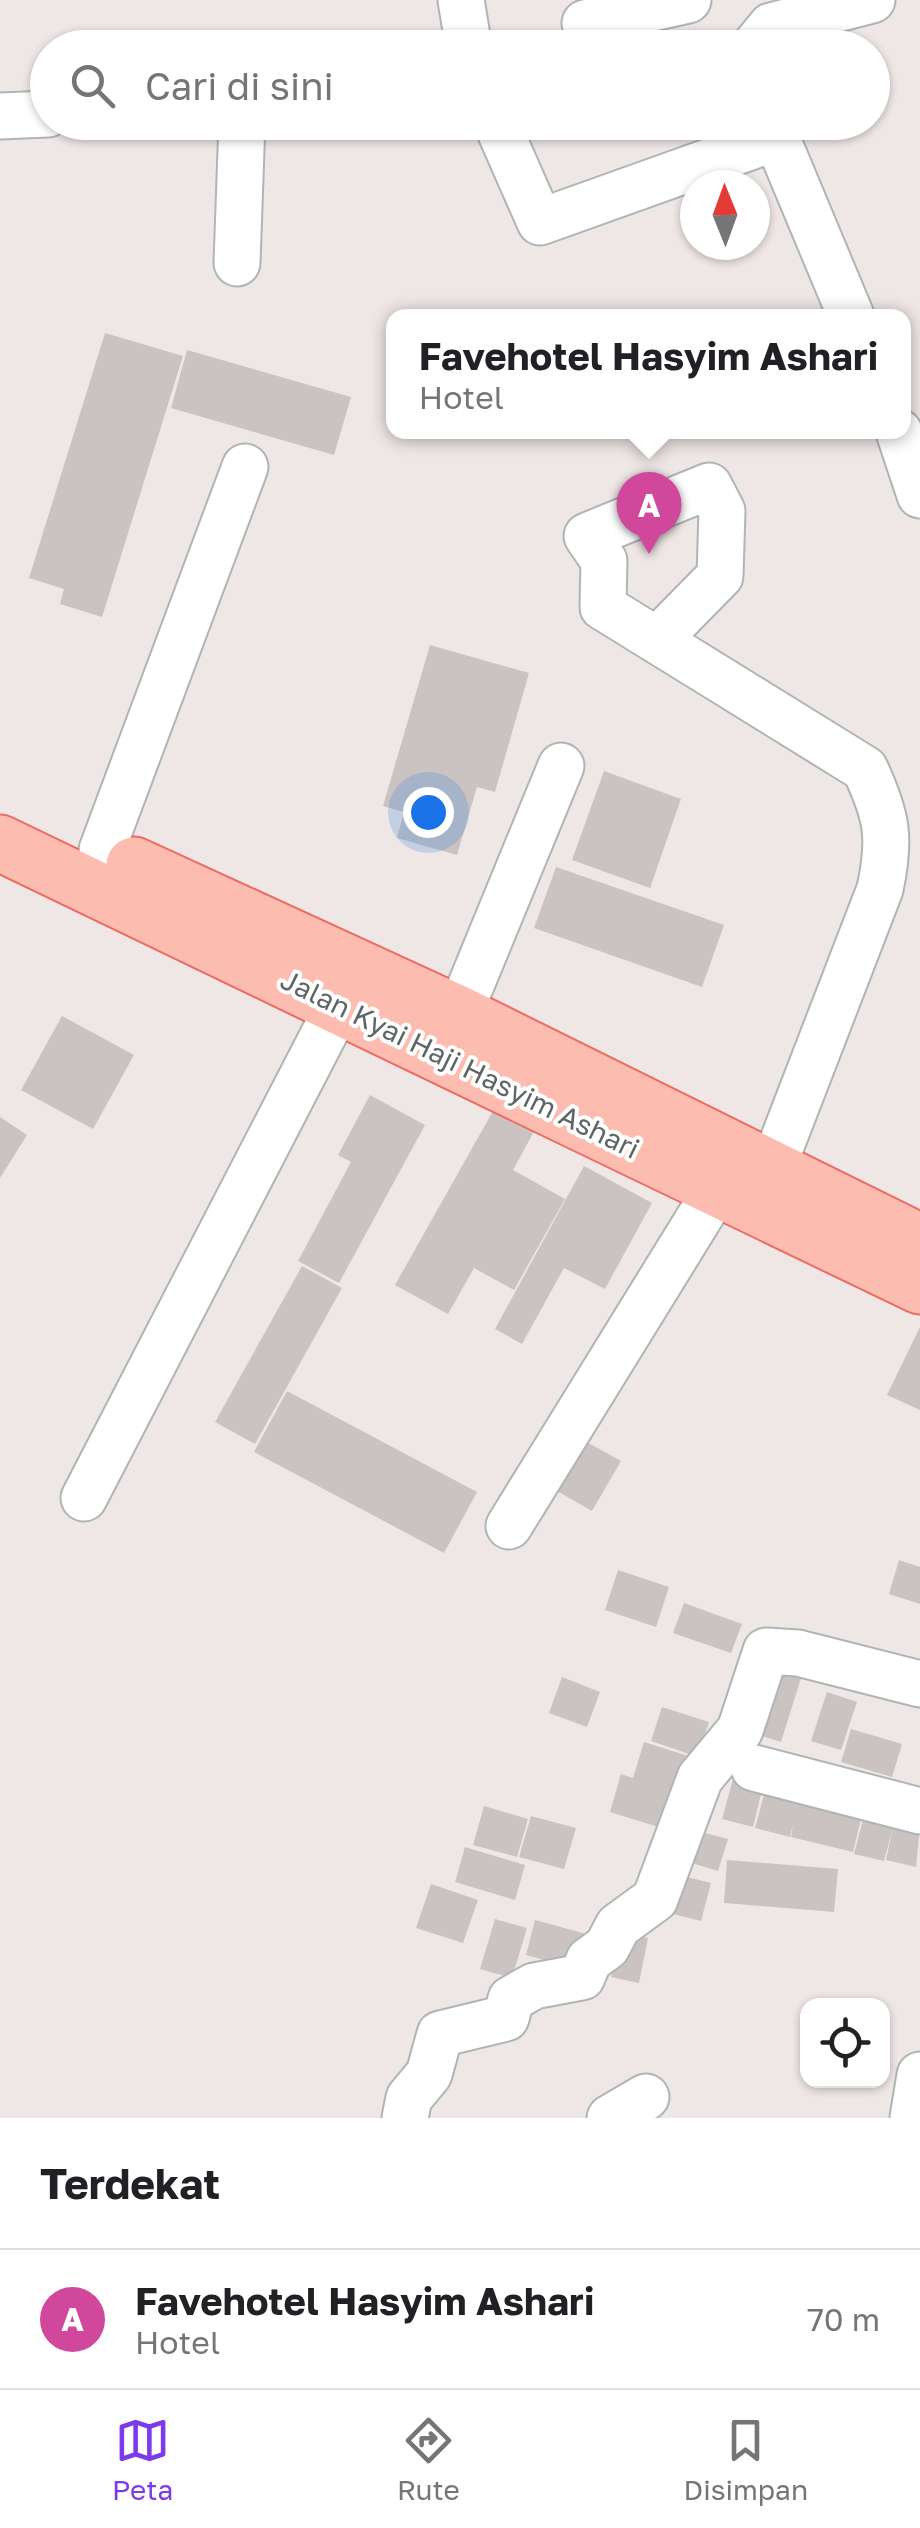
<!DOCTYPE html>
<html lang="id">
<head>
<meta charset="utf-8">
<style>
	body { margin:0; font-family:"Golos Text",sans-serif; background:#f6f6f6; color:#202124 }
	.controls { position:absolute; right:30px; bottom:30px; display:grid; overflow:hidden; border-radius:20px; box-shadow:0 2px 8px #0004 }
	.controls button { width:90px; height:90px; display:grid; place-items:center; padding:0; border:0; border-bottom:2px solid #e0e0e0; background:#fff; color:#202124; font:50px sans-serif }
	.compass { position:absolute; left:680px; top:170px; width:90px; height:90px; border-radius:50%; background:#fff; box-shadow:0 2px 8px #0004; rotate:359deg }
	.you { position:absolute; left:428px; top:812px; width:35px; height:35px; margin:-25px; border:8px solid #fff; border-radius:50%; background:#1a73e8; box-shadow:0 0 0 15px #1a73e833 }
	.badge { display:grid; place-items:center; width:65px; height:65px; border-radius:50%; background:#7c3aed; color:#fff; font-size:32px; font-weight:700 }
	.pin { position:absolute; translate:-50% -82px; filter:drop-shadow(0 2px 5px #0008) }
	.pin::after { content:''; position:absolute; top:52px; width:35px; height:30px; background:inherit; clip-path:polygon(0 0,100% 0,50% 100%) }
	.popup { position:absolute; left:386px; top:309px; width:525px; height:130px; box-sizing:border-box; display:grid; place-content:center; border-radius:20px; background:#fff; filter:drop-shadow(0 2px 8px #0005); font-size:32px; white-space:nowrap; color:#757577 }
	.popup b { font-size:38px; color:#202124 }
	.popup::after { content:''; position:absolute; left:50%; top:100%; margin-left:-20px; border:20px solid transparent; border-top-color:#fff }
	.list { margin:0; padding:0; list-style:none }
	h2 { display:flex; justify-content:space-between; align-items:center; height:130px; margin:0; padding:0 40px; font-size:42px }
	h2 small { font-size:32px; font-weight:400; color:#757577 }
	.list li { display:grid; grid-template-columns:65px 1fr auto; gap:30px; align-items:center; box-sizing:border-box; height:140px; padding:0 40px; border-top:2px solid #e0e0e0 }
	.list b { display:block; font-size:38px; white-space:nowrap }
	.list p { margin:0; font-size:32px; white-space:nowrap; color:#757577 }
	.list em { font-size:32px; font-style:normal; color:#757577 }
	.icon { flex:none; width:55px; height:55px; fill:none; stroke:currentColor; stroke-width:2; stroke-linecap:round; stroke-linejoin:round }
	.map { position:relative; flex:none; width:920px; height:2118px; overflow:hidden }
	.search { position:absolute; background:#fff; box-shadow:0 2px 8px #0004; left:30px; right:30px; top:30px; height:110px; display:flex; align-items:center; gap:25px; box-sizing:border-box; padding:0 35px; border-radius:55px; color:#757577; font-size:38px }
	.sheet { height:270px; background:#fff }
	nav { display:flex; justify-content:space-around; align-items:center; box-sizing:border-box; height:140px; border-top:2px solid #e0e0e0; background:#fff; font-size:28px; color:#757577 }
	nav a { display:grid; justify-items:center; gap:5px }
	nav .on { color:#7c3aed }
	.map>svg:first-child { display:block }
	.building { fill:#cbc3c2 }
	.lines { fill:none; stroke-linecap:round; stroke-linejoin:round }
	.minor-casing { stroke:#afb5b5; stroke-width:49 }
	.major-casing { stroke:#ec6b62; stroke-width:59 }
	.minor { stroke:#fff; stroke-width:45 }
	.major { stroke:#fcbcaf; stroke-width:55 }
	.labels { text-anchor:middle; stroke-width:8; stroke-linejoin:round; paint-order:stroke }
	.street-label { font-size:28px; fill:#5e6665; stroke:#fff }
</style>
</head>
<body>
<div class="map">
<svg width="920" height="2118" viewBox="0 0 920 2118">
	<rect width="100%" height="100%" fill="#efe7e6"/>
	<g class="building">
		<polygon points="105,333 183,356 102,617 60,604 64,589 29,578"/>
		<polygon points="187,350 351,397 334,455 171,408"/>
		<polygon points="430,645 529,673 495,792 477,787 457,855 397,838 404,812 383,806"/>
		<polygon points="604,771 681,799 650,888 572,860"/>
		<polygon points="556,867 724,925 702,987 534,928"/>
		<polygon points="62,1016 134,1055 93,1129 21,1090"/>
		<polygon points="370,1095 425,1125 339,1283 298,1261 351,1162 338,1155"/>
		<polygon points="497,1104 537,1126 513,1170 565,1199 514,1290 474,1268 448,1314 395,1285"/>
		<polygon points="0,1117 27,1135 0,1178"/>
		<polygon points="584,1166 652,1203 605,1289 564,1268 522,1344 495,1329"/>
		<polygon points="302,1266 342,1288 255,1444 215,1422"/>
		<polygon points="920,1327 920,1410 887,1395"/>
		<polygon points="287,1391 477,1492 444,1553 254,1452"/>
		<polygon points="572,1434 621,1461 592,1511 543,1483"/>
		<polygon points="899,1560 920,1567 920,1604 889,1594"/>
		<polygon points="618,1570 669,1587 656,1627 605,1610"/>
		<polygon points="684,1603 742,1624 731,1653 673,1633"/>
		<polygon points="767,1664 802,1675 781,1742 746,1731"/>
		<polygon points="562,1677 600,1692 587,1727 549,1713"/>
		<polygon points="827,1692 857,1702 841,1750 811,1741"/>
		<polygon points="662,1707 709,1722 698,1757 651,1741"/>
		<polygon points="851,1729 902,1744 892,1777 841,1762"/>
		<polygon points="644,1742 701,1760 678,1833 610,1812 621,1774 633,1778"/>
		<polygon points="733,1779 763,1786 753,1827 722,1819"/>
		<polygon points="766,1787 863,1811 853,1852 791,1837 793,1824 790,1837 755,1828"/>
		<polygon points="484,1806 528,1819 517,1857 473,1845"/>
		<polygon points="865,1812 920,1826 916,1867 886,1860 893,1827 884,1861 854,1854"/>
		<polygon points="531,1816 576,1828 564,1869 519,1857"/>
		<polygon points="694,1830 728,1839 718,1871 685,1861"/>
		<polygon points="465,1847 525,1865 515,1900 455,1882"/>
		<polygon points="727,1860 838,1869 834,1912 724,1903"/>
		<polygon points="675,1874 711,1883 701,1921 665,1912"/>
		<polygon points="431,1884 478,1900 463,1943 416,1928"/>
		<polygon points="495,1919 527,1928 512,1978 480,1969"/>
		<polygon points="535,1920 590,1935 581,1970 526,1955"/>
		<polygon points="621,1932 648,1938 639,1983 611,1977"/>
	</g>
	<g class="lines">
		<defs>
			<g id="minor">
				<polyline points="461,0 469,48"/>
				<polyline points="585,23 688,0"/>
				<polyline points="753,48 771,26 872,0"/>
				<polyline points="0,116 48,114"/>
				<polyline points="496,122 540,222 775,138"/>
				<polyline points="770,122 851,316"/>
				<polyline points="237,263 242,122"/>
				<polyline points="899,432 920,495"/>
				<path d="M657,640l63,-64 2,-65 -13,-25 -122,50 17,25 -1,46 262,162c22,47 26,69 15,120l-108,280"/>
				<polyline points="102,850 245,467"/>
				<polyline points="459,1014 561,766"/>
				<polyline points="84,1498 338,1007"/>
				<polyline points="509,1526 717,1189"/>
				<polyline points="754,1768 920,1811"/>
				<polyline points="405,2118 409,2098 429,2074 440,2034 506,2018 511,1999 534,1986 582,1977 589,1960 607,1947 618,1926 655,1899 700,1778 740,1730 766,1651 798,1653 920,1684"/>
				<polyline points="610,2118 646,2097"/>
				<polyline points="913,2118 920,2075"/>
			</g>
			<g id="major">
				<polyline points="0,843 920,1286"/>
				<polyline points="134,865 459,1014 920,1242"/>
			</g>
		</defs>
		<use href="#minor" class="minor-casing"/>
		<use href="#major" class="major-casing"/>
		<use href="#minor" class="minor"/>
		<use href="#major" class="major"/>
	</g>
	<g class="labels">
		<g class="street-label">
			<text transform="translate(460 1064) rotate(26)" y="10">Jalan Kyai Haji Hasyim Ashari</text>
		</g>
	</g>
</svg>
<div class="controls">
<button><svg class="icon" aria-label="locate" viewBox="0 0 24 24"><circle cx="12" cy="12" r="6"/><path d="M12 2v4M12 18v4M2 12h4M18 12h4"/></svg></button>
</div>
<svg class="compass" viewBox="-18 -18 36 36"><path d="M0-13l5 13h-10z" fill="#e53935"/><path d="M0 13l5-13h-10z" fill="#757577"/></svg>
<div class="you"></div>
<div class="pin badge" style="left:649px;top:554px;background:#d1479c">A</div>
<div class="popup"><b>Favehotel Hasyim Ashari</b>Hotel</div>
<div class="search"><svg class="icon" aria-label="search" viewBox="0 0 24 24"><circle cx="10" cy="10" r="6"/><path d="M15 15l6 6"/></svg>Cari di sini</div>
</div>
<section class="sheet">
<h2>Terdekat<small></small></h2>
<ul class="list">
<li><span class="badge" style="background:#d1479c">A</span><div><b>Favehotel Hasyim Ashari</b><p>Hotel</p></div><em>70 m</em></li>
</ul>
</section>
<nav>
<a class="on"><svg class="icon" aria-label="map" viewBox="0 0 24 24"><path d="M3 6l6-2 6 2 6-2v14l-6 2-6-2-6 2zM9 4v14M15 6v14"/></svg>Peta</a>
<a><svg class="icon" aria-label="directions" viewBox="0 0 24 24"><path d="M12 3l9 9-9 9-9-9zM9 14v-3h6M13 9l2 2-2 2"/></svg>Rute</a>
<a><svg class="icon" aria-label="saved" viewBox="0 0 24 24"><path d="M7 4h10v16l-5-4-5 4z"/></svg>Disimpan</a>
</nav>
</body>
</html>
